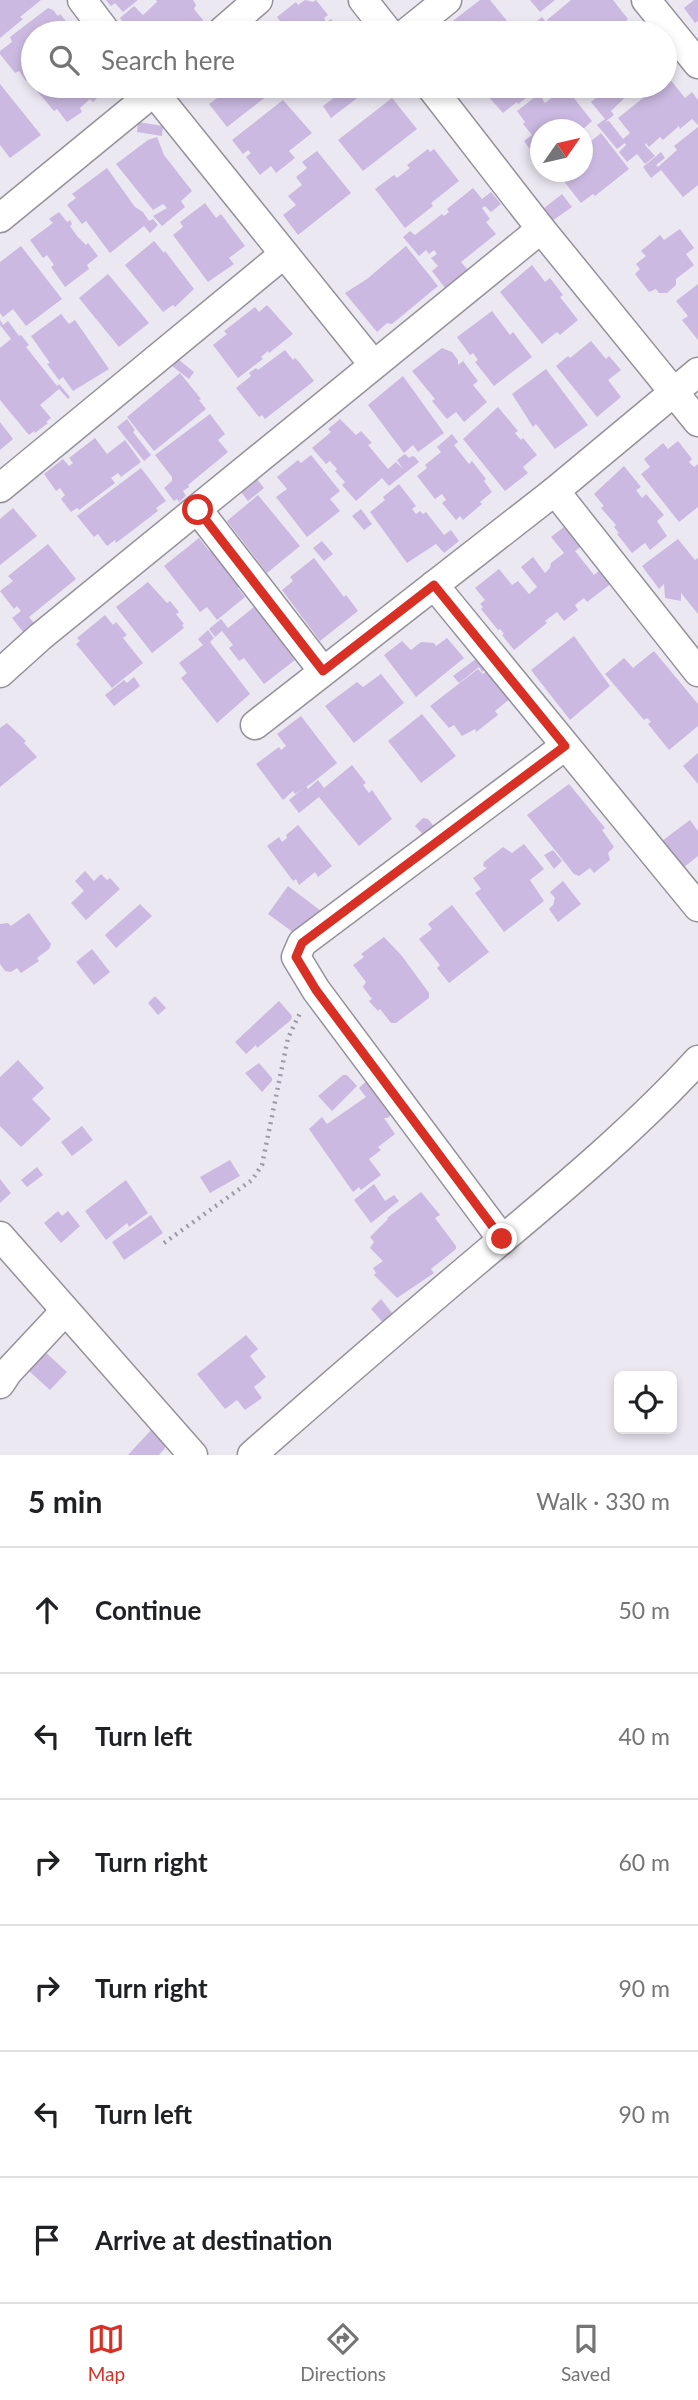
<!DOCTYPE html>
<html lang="en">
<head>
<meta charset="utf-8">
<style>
	body { margin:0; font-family:Lato,sans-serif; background:#f2f2f2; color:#202124 }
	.controls { position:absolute; right:21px; bottom:21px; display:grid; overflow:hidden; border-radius:10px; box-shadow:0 4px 10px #0003 }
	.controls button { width:63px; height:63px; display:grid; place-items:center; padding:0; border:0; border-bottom:2px solid #e0e0e0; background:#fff; color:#202124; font:35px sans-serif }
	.compass { position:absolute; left:530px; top:119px; width:63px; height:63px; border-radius:50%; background:#fff; box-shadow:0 4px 10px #0003; rotate:56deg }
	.stop { position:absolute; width:21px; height:21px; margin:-16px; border:5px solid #d93025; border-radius:50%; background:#fff }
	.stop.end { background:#d93025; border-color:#fff; box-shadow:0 2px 7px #0008 }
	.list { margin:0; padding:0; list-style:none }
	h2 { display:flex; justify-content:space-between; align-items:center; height:91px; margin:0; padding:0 28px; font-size:30px }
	h2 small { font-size:23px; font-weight:400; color:#757577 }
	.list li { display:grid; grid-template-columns:46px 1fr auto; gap:21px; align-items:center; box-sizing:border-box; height:126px; padding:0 28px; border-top:2px solid #e0e0e0 }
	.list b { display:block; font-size:26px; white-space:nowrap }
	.list em { font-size:23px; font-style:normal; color:#757577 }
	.icon { flex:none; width:38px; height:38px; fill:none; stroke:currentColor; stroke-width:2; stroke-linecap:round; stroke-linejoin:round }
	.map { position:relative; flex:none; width:698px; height:1455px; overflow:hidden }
	.search { position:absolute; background:#fff; box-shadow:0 4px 10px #0003; left:21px; right:21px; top:21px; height:77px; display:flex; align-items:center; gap:18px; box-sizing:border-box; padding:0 24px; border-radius:38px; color:#757577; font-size:26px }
	.sheet { height:847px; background:#fff }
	nav { display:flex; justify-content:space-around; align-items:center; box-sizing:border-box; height:98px; border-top:2px solid #e0e0e0; background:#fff; font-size:19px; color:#757577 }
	nav a { display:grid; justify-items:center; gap:4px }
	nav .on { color:#d93025 }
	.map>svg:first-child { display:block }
	.building { fill:#cbb9e1 }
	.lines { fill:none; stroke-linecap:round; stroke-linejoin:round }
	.minor-casing { stroke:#95919a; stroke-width:31 }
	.path { stroke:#9d9aa1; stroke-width:4.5; stroke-dasharray:2 5; stroke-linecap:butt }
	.minor { stroke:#fff; stroke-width:28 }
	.route { stroke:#d93025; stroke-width:9 }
</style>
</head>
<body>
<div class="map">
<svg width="698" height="1455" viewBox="0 0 698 1455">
	<rect width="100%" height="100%" fill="#ece8f2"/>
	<g class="building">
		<polygon points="0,0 41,0 20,17 23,19 0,38"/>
		<polygon points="106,0 138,0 123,12 115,3 111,6"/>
		<polygon points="156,0 193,0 196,5 194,9 203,20 202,23 189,33 131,33 120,18 134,6 143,15 157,2"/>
		<polygon points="305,0 313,2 316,0 328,15 324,18 326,22 331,19 342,33 272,33 283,25 277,17 296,2 298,5"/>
		<polygon points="480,0 490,0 516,32 437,33"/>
		<polygon points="530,0 555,0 540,12"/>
		<polygon points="571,0 613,0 628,19 611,33 558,33 547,20"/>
		<polygon points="694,0 698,0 698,21 695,23 684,8"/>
		<polygon points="48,8 53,10 58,16 60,14 76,33 33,33 33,75 26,81 19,71 15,73 0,54 0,51 12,42 10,37"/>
		<polygon points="542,17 555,33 536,33 531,26"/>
		<polygon points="669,78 685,98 692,92 698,100 698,125 692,119 680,129 679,126 663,140 660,137 649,147 646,143 645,145 655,156 645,164 637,154 627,162 619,152 626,145 625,143 617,149 597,125 605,119 591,102 599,95 590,86 637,86 611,111 614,115 605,122 609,121 623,139 630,133 618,118 658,86 665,86 665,81"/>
		<polygon points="0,84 41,135 10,158 0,145"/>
		<polygon points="43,86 76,86 83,91 92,86 100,86 103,92 93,102 90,99 80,108 82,112 67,122 57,109 54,111 37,91"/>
		<polygon points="221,86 267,86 272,92 227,127 209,104 220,96 216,89"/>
		<polygon points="350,86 373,86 331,118 323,106"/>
		<polygon points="479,86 542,86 518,104 517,102 503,113"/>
		<polygon points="565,87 592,121 582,130 540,130 540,163 524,141 532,135 523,124 525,122 517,111 539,94 545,103"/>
		<polygon points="392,98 417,129 363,171 338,140"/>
		<polygon points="283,100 312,133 289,151 295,158 276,173 271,166 260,175 246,157 251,153 248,150 243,154 232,140"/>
		<polygon points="138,122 163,126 162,136 137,132"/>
		<polygon points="698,127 698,185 683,197 661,170 651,178 643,167 661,152 665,158 656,165 658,167 677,150 674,146"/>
		<polygon points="601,133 629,169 595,196 593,194 581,203 558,174 562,172 582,172 582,144 588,139 590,142"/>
		<polygon points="157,137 164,155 192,191 181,201 185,207 162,226 153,216 167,208 163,204 153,210 116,164 148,140"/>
		<polygon points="428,149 430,152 434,149 459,181 431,203 433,206 405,228 375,189 394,175 397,178 410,168 407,165"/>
		<polygon points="317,151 351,193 298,235 283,215 296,205 288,196 302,185 296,177 307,168 302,162"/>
		<polygon points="107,168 135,207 143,212 149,221 153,219 158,225 150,233 144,226 110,253 86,221 82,224 67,205 76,198 72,194"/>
		<polygon points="473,188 482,199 491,192 501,204 491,212 485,206 482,208 490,219 486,222 496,234 461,262 468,270 445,288 432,271 438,266 431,258 437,254 434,250 429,254 426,250 419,256 403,237 410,231 415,235 442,214 444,216 449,212 447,209"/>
		<polygon points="562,194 572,207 552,221 543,209"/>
		<polygon points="205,203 216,218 221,214 245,246 229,258 234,264 208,282 173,235 183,227 180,222"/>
		<polygon points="59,212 67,222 70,220 72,224 70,226 77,236 86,245 88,243 98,256 87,265 89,269 65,287 51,267 54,265 47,255 43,258 30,240 53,223 49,219"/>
		<polygon points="680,229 694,248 686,254 694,265 676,279 676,285 667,293 659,293 656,289 649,292 635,274 640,269 636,264 646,256 641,251 660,235 664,240"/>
		<polygon points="154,241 164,253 165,251 194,289 175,307 173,305 163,312 125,265"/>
		<polygon points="21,246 62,299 26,326 13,309 3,317 0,313 0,262"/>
		<polygon points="406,246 438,286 392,324 387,323 377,332 345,293 367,279"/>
		<polygon points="532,265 545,282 550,278 563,295 560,297 578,320 560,335 557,332 542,344 500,292"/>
		<polygon points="108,274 149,323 119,347 79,298"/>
		<polygon points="698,284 698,340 682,320 688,316 676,301"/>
		<polygon points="267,305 293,334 269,353 268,351 261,357 263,359 238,378 213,345 227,334 224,331 255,307 259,312"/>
		<polygon points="492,311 510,335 513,332 532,357 494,386 475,362 478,360 473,353 470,355 457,337"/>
		<polygon points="61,314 69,324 75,320 109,369 73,391 63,377 59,380 47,364 50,363 31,336"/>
		<polygon points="0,320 3,325 8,321 19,336 21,335 29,345 26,347 57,386 59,384 70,397 68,399 59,389 40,405 51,418 46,422 48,423 35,433 34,431 29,435 0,400 0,348 11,339 0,325"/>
		<polygon points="591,341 606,359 609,356 621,370 608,380 621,397 597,417 556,366 568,356 570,358"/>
		<polygon points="442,348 452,352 458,360 458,365 463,361 478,381 473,385 487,402 464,422 456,412 447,419 432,401 435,399 412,371"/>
		<polygon points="285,350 293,360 295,358 299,362 314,381 265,419 262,415 259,417 236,388 251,376 249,373 256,368 258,370"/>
		<polygon points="178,359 194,372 189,379 172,366"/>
		<polygon points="546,369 588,425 555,449 536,424 533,427 512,394"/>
		<polygon points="180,373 201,399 199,400 206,409 154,451 127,417"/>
		<polygon points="403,376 444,433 418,452 413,445 404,453 368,405"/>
		<polygon points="498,407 518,431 515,433 521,440 523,438 537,455 523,467 528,473 505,491 463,439"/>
		<polygon points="210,414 225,434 218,440 228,452 188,485 189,487 183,491 186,496 179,502 177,499 174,501 164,488 172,481 172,477 155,455"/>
		<polygon points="127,419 135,430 133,432 151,455 144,461 117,427"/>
		<polygon points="340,419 356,435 361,431 372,443 368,445 388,469 396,462 403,469 397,460 405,454 409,458 412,456 415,457 419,462 389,486 382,478 356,501 342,485 345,482 335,471 337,469 330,461 326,464 312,448 331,432 328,429"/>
		<polygon points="0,422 13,439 0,450"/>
		<polygon points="452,434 458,442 454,445 469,464 472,461 486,479 484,481 492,492 480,502 482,504 463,520 460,516 456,520 442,503 446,500 442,494 435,499 417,476 427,468 425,465 441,452 437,447"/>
		<polygon points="95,438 107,454 125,440 141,462 121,477 118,473 111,478 115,483 79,510 77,508 71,512 61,499 65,495 60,488 56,491 44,474 63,459 69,466 73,463 69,458"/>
		<polygon points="678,441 692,459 689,462 694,467 698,464 698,507 679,522 641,474 650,467 644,459 663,443 668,449"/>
		<polygon points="311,455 340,491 330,499 340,511 307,537 276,497 287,489 277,477 298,460 301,463"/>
		<polygon points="624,466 641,487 636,490 642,498 646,494 664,515 657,521 667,536 650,550 645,543 632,553 617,534 619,533 614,527 616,525 601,508 604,506 594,494"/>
		<polygon points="141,468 166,501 156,508 158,511 116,543 115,540 107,546 98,534 94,537 77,516"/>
		<polygon points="253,474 264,488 248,501 237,487"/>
		<polygon points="399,484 416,506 412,509 416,514 420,511 423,514 426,512 444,535 451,530 459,541 444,553 436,544 407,563 370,512 385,500 383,497"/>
		<polygon points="258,495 300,546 267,573 227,521"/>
		<polygon points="13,508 37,536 0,565 0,519"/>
		<polygon points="361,509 372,524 364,530 352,516"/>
		<polygon points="565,526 582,546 575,551 594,575 601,569 612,583 587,602 584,598 575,605 578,610 564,621 557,612 545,621 547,623 514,650 502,635 504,634 500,629 498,630 481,609 483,607 480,604 485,600 475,588 499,569 512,585 518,581 529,594 537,587 521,567 533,557 545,573 550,568 551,563 564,553 551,537"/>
		<polygon points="199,538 209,551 213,547 242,584 238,588 245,597 217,620 207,607 200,612 164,566"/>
		<polygon points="678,539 695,560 698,558 698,614 681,593 681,601 665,598 664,584 659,589 642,566"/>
		<polygon points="322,541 333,554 324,561 313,548"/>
		<polygon points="48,544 76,579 29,617 35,624 24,633 12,618 21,611 17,606 14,609 0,591 13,581 8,576"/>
		<polygon points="314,558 344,597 346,595 358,611 320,641 282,590 293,581 290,577"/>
		<polygon points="148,582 167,603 170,601 179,612 176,614 184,624 182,625 184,628 152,653 116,607"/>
		<polygon points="254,607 295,660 264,684 244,658 239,661 229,648 233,645 222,631 215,637 209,629 221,619 228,628"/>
		<polygon points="105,615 113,625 116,622 127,635 123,638 143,663 112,688 76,644 80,641 77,638"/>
		<polygon points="208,630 214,638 210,642 250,694 217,723 181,678 187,673 179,663 203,645 198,639"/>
		<polygon points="574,636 610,686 570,720 531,670"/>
		<polygon points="447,638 464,658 416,697 384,655 402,641 411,650 421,642 434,643 436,646"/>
		<polygon points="654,651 698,704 698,726 669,750 648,724 651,722 647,718 644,720 605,674 624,658 633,668"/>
		<polygon points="485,652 494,663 482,672 479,667 459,683 453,676"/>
		<polygon points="489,668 511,698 495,711 498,715 476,732 475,729 462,736 454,725 449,728 430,706 478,669 483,674"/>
		<polygon points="381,674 404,703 354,743 325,706 357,682 363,687"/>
		<polygon points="134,677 140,686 114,706 105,695 124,680 127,683"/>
		<polygon points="422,714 456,756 421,783 388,741"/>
		<polygon points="301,716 337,763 312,783 295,794 293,791 283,800 256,764 279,747 281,750 286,746 277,734"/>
		<polygon points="7,723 26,741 24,743 37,757 0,787 0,728"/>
		<polygon points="698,753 698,784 683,766"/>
		<polygon points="352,765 366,783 363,785 369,793 372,790 392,819 359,846 319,797 299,813 289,800 306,786 308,789 318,780 324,788"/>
		<polygon points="569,784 605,828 602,830 614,847 608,853 610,860 594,873 590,868 579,876 574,874 527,815"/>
		<polygon points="423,818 428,819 437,830 427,839 415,826"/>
		<polygon points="690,820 698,831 698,856 683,868 662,841"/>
		<polygon points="298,825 332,866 318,877 315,872 299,885 296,879 293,881 267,846 279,837 282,842 287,838 286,835"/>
		<polygon points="524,844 544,869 530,880 544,901 504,932 475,893 481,889 473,878 487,868 483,866 484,862 503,847 512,853"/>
		<polygon points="553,850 562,861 554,869 544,855"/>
		<polygon points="85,871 94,881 101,874 107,880 110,878 120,889 86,920 71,903 84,891 75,881"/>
		<polygon points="563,881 581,904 558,922 549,909 553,905 555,898 550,892"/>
		<polygon points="288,886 321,911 301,938 268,914"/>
		<polygon points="140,904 152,916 116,948 105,935"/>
		<polygon points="452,905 489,952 449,983 437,968 440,965 419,939 432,929 428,924"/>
		<polygon points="29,913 51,944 49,949 37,958 39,961 21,973 17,968 11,972 5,971 0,964 0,924 8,923 11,926"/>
		<polygon points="384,937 402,956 429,993 429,998 396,1023 391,1023 380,1009 378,1011 369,1001 372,999 363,987 366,982 353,965 364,957 361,954"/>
		<polygon points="92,949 110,972 94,985 76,962"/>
		<polygon points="155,996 166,1008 158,1015 148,1003"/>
		<polygon points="279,1001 292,1016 291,1020 257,1048 256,1045 246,1054 235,1042"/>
		<polygon points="18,1060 44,1088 32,1099 51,1119 21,1147 0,1126 0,1077"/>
		<polygon points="259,1063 272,1078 272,1081 262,1092 245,1073"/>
		<polygon points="374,1074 400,1109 387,1118 384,1118 395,1134 378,1147 381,1150 369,1159 381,1175 361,1190 359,1187 353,1192 309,1129 322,1117 327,1124 366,1097 359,1088"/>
		<polygon points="343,1075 347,1075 357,1086 332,1111 318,1096"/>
		<polygon points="82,1126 93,1140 72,1156 61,1142"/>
		<polygon points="230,1160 240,1176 210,1193 200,1177"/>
		<polygon points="37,1167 43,1175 27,1187 21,1180"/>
		<polygon points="0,1179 11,1193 0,1203"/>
		<polygon points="126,1180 148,1213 129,1227 127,1223 106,1240 85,1211"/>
		<polygon points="374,1184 385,1201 394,1195 399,1201 371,1223 354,1200"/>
		<polygon points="421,1192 440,1215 435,1218 456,1246 456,1249 431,1269 434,1273 397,1298 374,1275 376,1273 373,1268 383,1261 370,1248 374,1242 370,1237 388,1219 387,1218"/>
		<polygon points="58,1211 62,1216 68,1211 80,1226 61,1243 44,1223"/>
		<polygon points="151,1215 163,1233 124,1260 112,1242"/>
		<polygon points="381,1299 396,1318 386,1326 371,1309"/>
		<polygon points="246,1335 258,1349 250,1356 266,1377 254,1387 262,1398 245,1410 237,1400 225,1409 197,1374"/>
		<polygon points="45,1352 67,1372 50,1390 29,1371"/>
		<polygon points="152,1429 166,1444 165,1448 159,1455 128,1455"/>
	</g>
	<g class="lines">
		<defs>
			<g id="minor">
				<polyline points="82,0 107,33"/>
				<polyline points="363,0 389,33"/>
				<polyline points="646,0 698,64"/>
				<polyline points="220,33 258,0"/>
				<polyline points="406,33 447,0"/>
				<polyline points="149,86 373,364"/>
				<polyline points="430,86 541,229 698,422"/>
				<polyline points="0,218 161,86"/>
				<polyline points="0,488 284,254"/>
				<polyline points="555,491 698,672"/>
				<polyline points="198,510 323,671"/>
				<polyline points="434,585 698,907"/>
				<polyline points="0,673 40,637 541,229"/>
				<polyline points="255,725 555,491 698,372"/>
				<polyline points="0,1236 193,1455"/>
				<polyline points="502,1239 316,990 296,957 302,943 565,746"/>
				<polyline points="0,1384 8,1372 65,1311"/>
				<path d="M252,1455c75,-66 150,-131 226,-195 76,-64 153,-127 220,-200"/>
			</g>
		</defs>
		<use href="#minor" class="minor-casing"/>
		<polyline class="path" points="164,1243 252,1180 262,1165 288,1038 301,1011"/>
		<use href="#minor" class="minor"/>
	</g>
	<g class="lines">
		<polyline class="route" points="198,510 323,671 434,585 565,746 302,943 296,957 316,990 502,1239"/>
	</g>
</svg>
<div class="controls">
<button><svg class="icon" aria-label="locate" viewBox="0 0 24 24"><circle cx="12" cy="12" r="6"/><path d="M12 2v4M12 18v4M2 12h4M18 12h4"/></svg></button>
</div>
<svg class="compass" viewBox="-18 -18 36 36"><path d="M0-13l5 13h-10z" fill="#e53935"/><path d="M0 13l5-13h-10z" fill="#757577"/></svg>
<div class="stop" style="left:198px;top:510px"></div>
<div class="stop end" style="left:502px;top:1239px"></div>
<div class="search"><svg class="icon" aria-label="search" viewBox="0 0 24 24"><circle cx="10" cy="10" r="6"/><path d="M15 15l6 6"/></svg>Search here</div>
</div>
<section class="sheet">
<h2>5 min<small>Walk · 330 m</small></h2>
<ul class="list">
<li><svg class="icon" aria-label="ahead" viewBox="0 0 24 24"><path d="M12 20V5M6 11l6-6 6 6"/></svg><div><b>Continue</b></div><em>50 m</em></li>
<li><svg class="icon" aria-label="left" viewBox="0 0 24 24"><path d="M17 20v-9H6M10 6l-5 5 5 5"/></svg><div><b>Turn left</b></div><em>40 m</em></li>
<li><svg class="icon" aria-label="right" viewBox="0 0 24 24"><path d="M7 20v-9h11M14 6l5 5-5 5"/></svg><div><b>Turn right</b></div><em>60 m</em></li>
<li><svg class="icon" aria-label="right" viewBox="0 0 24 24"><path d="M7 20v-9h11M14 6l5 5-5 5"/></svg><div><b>Turn right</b></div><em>90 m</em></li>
<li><svg class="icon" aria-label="left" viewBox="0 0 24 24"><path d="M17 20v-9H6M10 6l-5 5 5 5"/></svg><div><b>Turn left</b></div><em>90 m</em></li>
<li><svg class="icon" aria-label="arrive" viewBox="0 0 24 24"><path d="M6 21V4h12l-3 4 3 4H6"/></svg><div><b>Arrive at destination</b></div></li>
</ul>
</section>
<nav>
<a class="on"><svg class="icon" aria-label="map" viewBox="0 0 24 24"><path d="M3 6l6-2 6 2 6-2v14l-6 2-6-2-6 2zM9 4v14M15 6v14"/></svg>Map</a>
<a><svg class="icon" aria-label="directions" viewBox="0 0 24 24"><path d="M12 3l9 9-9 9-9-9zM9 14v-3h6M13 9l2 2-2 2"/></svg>Directions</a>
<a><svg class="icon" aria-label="saved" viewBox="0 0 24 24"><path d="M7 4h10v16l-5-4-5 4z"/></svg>Saved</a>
</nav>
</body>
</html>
